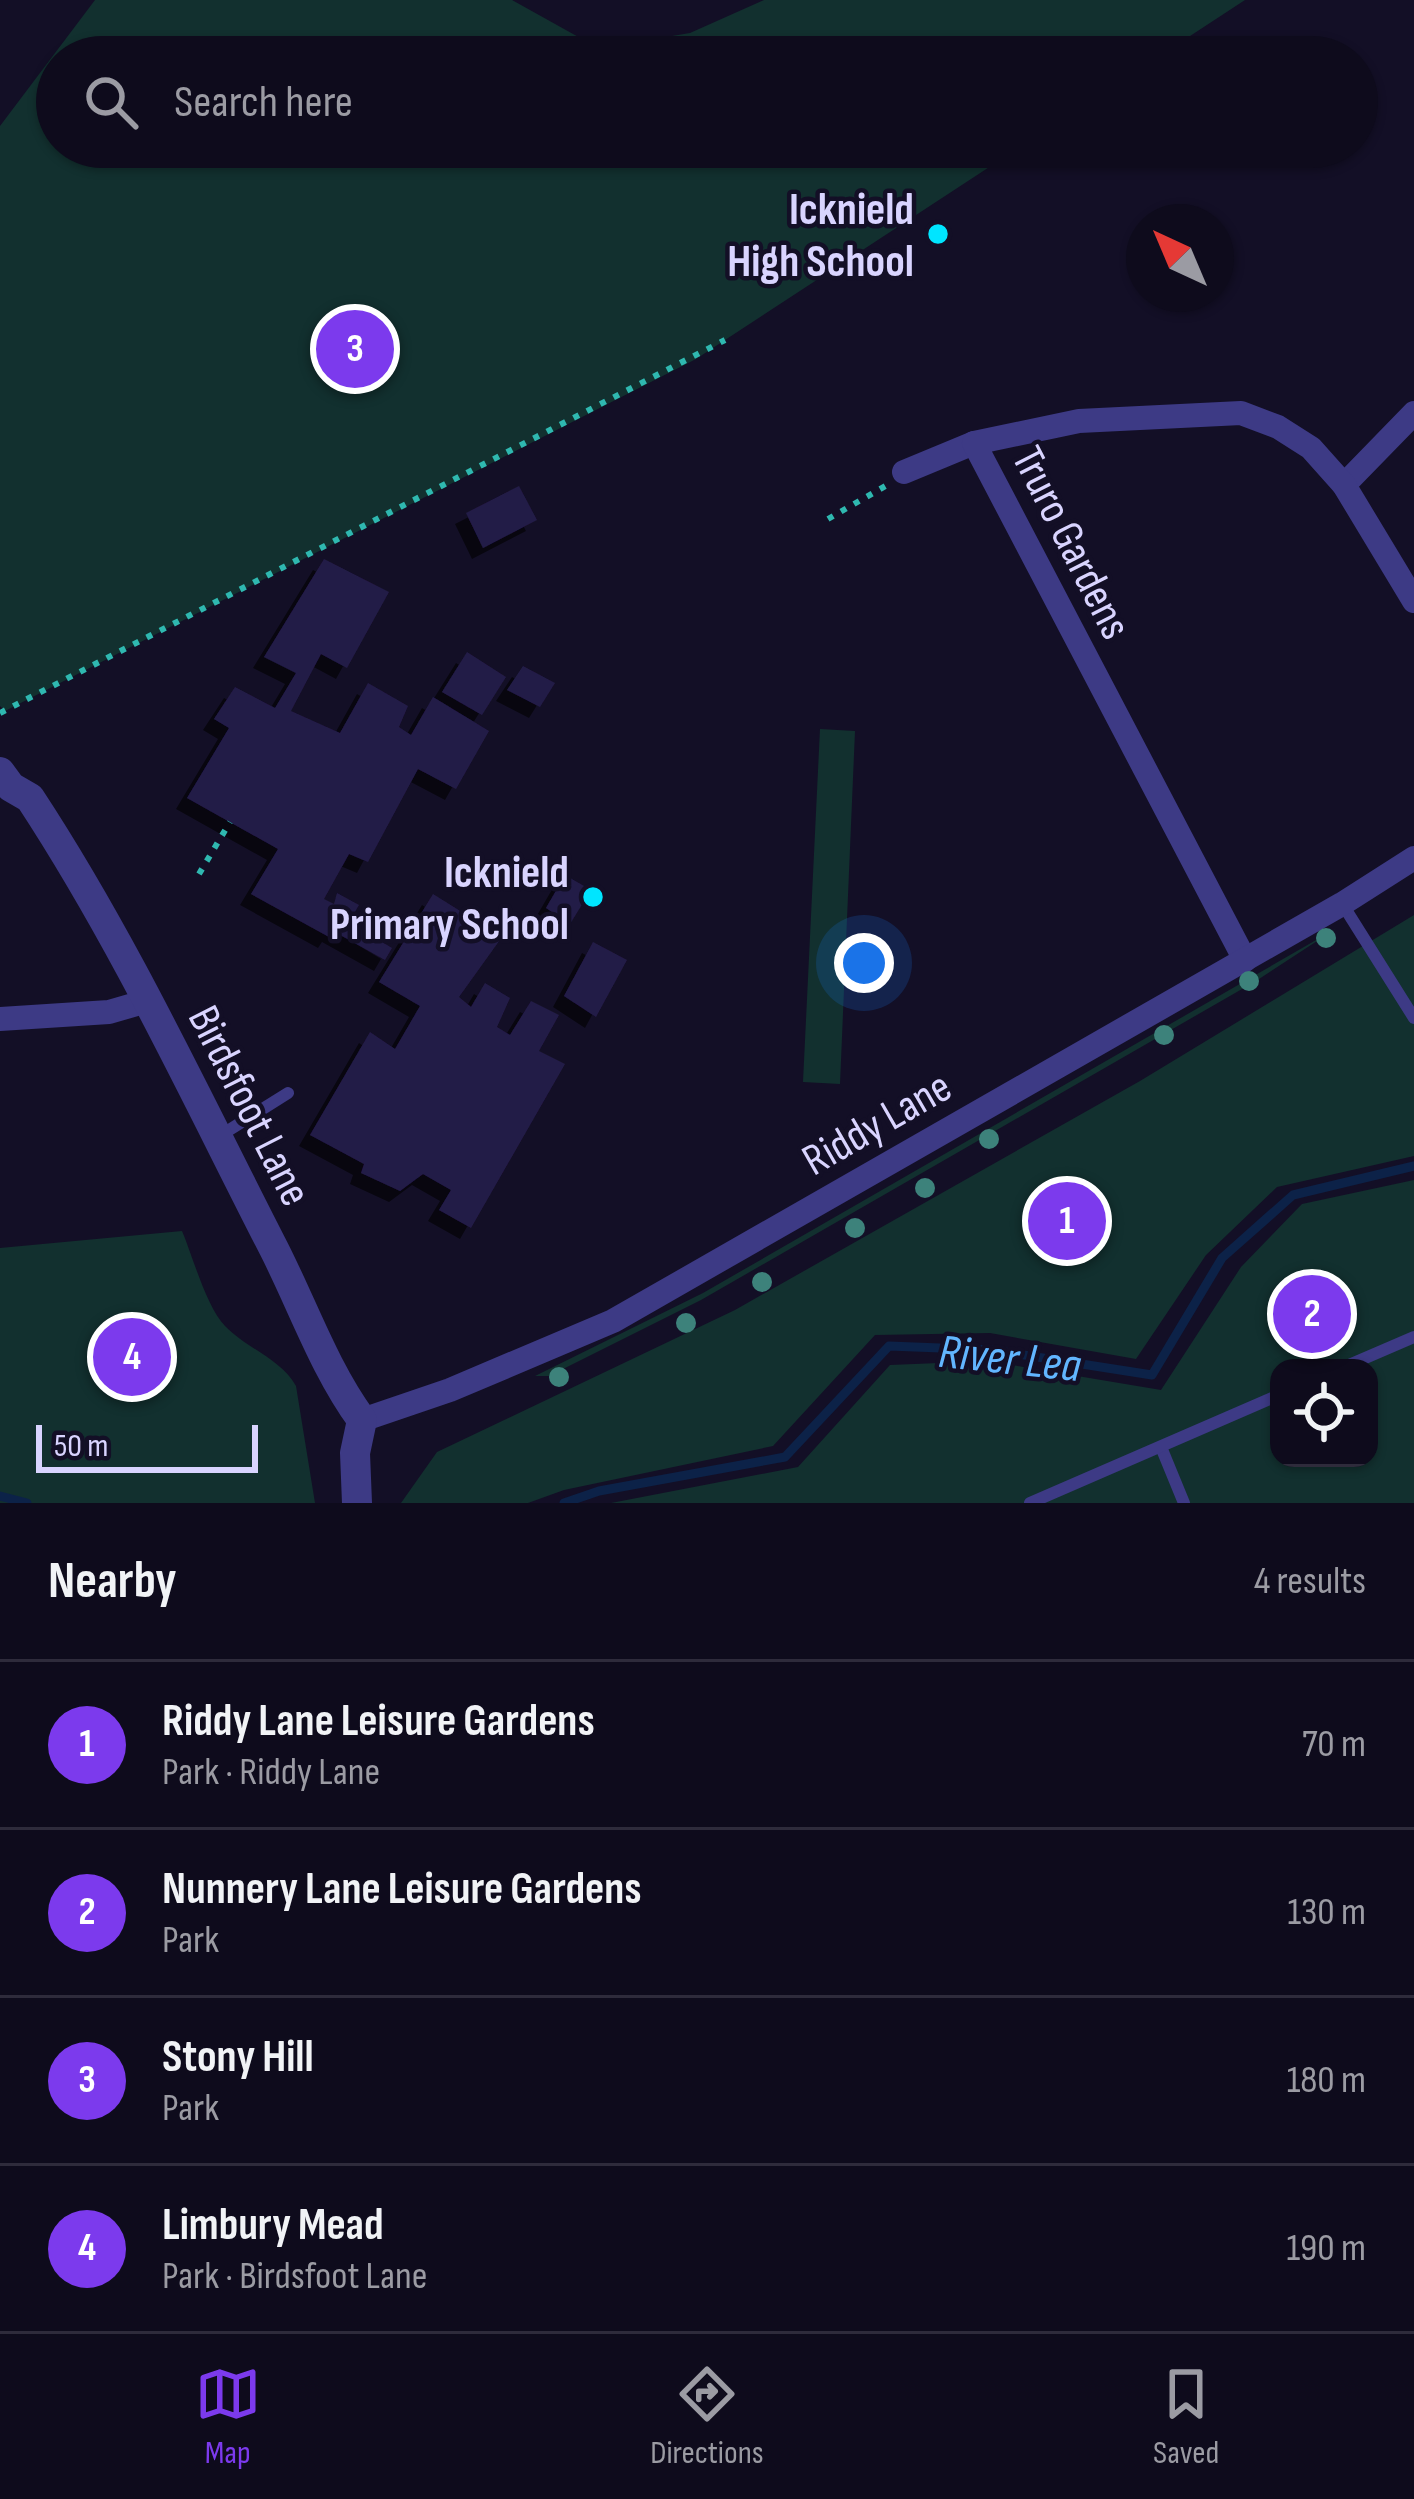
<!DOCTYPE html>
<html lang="en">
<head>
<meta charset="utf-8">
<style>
	body { margin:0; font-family:"Sofia Sans Condensed",sans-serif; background:#171425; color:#f1f3f6 }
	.controls { position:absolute; right:36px; bottom:36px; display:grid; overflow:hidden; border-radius:24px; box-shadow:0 3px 9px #0004 }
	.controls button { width:108px; height:108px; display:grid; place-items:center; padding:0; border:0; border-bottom:3px solid #2e2b3b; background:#0e0b1c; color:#f1f3f6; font:60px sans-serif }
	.compass { position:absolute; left:1126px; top:204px; width:108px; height:108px; border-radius:50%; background:#0e0b1c; box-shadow:0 3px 9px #0004; rotate:316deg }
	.scale { position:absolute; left:36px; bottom:30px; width:222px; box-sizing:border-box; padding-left:12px; border:6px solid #d9d4ff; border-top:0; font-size:33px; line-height:42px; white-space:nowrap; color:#d9d4ff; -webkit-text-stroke:9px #130f26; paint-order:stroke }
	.you { position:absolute; left:864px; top:963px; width:42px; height:42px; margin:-30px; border:9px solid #fff; border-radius:50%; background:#1a73e8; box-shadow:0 0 0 18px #1a73e833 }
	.badge { display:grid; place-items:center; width:78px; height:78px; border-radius:50%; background:#7c3aed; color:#fff; font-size:39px; font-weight:700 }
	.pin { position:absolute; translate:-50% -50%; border:6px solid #fff; box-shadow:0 3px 12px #0006 }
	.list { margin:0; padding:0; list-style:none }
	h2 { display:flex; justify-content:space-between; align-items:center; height:156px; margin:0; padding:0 48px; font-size:51px }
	h2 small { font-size:39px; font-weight:400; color:#9b9ba3 }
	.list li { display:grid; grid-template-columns:78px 1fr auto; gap:36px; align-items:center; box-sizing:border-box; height:168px; padding:0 48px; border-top:3px solid #2e2b3b }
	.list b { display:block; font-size:45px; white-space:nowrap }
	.list p { margin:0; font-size:39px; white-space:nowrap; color:#9b9ba3 }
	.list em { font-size:39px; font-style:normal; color:#9b9ba3 }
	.icon { flex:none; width:66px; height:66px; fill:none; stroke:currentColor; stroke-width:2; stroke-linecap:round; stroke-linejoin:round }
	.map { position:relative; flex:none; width:1414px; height:1503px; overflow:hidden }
	.search { position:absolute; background:#0e0b1c; box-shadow:0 3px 9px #0004; left:36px; right:36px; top:36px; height:132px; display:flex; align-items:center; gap:30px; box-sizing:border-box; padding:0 42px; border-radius:66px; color:#9b9ba3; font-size:45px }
	.sheet { height:828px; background:#0e0b1c }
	nav { display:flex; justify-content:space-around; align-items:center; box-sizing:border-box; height:168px; border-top:3px solid #2e2b3b; background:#0e0b1c; font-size:33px; color:#9b9ba3 }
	nav a { display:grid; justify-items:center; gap:6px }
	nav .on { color:#7c3aed }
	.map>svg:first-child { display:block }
	.green { fill:#12302f; fill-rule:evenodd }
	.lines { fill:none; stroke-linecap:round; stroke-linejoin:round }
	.stream { stroke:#0c2248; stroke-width:9 }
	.building { fill:#241b47; filter:url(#shadow) }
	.path { stroke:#2fb8b0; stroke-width:6; stroke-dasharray:6 9; stroke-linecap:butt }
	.service { stroke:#3d3a85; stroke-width:12 }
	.minor { stroke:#3d3a85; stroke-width:24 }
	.tertiary { stroke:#3d3a85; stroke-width:30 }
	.tree { fill:#3d827b }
	.poi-dot { fill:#00e5ff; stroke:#130f26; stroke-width:4.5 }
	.labels { text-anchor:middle; stroke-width:9; stroke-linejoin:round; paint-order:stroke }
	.poi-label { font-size:45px; font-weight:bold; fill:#d9d4ff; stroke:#130f26; text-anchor:end }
	.street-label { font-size:45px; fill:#d9d4ff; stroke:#130f26 }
	.water-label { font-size:48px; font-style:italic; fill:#62b6ff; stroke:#130f26 }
</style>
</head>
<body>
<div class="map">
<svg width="1414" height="1503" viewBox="0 0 1414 1503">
	<defs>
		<filter id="shadow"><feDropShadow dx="-11" dy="11" stdDeviation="0" flood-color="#0009"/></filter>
	</defs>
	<rect width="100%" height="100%" fill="#130f26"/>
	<g class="green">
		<polygon points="95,0 512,0 582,39 630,43 690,33 764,0 1245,0 1158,57 57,57 57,147 1020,147 696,359 5,711 0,706 0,126"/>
		<polygon points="820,729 855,731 840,1084 803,1082"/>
		<polygon points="1414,915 1414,1156 1277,1187 1206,1255 1136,1359 990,1333 875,1335 773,1446 564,1490 528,1503 401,1503 437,1452 735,1310 1140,1081"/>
		<polygon points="1337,928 1256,981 701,1300 549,1376 535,1376 703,1293"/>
		<path d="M1414,1180v323h-803l187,-36 92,-102 98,-4 173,29 80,-123 61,-63zM1279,1368h90v90h-90z"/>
		<path d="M182,1231c11,26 24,75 43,95 21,22 56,33 71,60l19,117h-315v-255z"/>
	</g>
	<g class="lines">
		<g class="stream">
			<polyline points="0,1496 27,1503"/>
			<polyline points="564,1503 599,1491 785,1457 889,1346 992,1350 1152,1375 1222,1258 1293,1195 1414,1166"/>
		</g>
	</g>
	<g class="building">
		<polygon points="519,486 537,520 483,548 466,513"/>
		<polygon points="324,559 389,592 347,668 321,654 291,711 340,733 368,683 408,706 399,727 411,735 433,697 489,731 456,789 418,769 368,862 349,854 324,899 334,904 337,893 359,905 349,922 392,948 385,960 333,931 329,937 251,894 278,849 187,798 229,728 214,719 235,687 275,708 296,673 264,657"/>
		<polygon points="467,652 506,677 482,715 442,692"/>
		<polygon points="523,666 555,683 540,707 507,690"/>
		<polygon points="565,875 591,890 570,924 546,908"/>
		<polygon points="433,894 502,937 459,997 471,1007 485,983 510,998 497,1027 510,1035 531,1001 559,1015 539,1051 565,1064 471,1228 439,1210 451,1190 423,1174 400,1191 361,1173 364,1164 310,1135 370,1032 395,1049 420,1006 379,982"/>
		<polygon points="593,942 627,960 596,1017 564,996"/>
	</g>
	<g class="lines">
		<g class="path">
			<polyline points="828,519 887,485"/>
			<polyline points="0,713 725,340"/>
			<polyline points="199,874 230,822"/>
		</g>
		<g class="service">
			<polyline points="1343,905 1414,1018"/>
			<polyline points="218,1137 288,1093"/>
			<polyline points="1342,1368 1414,1337"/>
			<polyline points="1161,1447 1184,1503"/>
			<polyline points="1030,1503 1279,1395"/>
		</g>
		<g class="minor">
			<polyline points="904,472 974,443"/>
			<polyline points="1344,485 1414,413"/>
			<polyline points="1245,960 974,443 1079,421 1241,413 1278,427 1311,448 1344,485 1414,601"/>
			<polyline points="0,1019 109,1012 147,1001"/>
			<polyline points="362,1420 450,1390 613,1321 1342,904 1414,858"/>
		</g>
		<path class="tertiary" d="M0,772l11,15 19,11c94,143 166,299 244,451 29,57 50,119 88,171l-7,33 2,50"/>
	</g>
	<g class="tree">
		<circle cx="1326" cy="938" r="10"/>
		<circle cx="1249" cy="981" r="10"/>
		<circle cx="1164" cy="1035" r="10"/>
		<circle cx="989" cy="1139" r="10"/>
		<circle cx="925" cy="1188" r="10"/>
		<circle cx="855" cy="1228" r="10"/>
		<circle cx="762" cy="1282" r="10"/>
		<circle cx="686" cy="1323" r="10"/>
		<circle cx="559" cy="1377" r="10"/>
	</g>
	<g class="poi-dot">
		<circle cx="938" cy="234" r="12"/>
		<circle cx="593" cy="897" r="12"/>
	</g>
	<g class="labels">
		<g class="poi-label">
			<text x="914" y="224">Icknield<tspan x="914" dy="52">High School</tspan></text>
			<text x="569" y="887">Icknield<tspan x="569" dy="52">Primary School</tspan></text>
		</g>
		<g class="street-label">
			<text transform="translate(1073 542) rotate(63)" y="16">Truro Gardens</text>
			<text transform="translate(251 1105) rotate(63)" y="16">Birdsfoot Lane</text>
			<text transform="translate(876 1122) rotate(-30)" y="16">Riddy Lane</text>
		</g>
		<g class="water-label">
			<text transform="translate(1010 1357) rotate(6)" y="17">River Lea</text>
		</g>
	</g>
</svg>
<div class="controls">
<button><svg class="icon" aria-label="locate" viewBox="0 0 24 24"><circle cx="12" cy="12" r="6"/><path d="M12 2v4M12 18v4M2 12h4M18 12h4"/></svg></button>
</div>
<svg class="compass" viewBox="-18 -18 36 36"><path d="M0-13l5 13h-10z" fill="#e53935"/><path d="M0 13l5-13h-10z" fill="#9b9ba3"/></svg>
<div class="scale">50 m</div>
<div class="you"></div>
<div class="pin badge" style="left:1067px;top:1221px">1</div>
<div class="pin badge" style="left:1312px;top:1314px">2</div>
<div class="pin badge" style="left:355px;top:349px">3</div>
<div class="pin badge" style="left:132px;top:1357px">4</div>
<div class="search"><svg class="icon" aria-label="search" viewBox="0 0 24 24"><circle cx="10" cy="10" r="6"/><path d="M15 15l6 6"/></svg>Search here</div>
</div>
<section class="sheet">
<h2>Nearby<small>4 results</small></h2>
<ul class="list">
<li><span class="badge">1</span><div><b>Riddy Lane Leisure Gardens</b><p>Park · Riddy Lane</p></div><em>70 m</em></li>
<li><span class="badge">2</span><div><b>Nunnery Lane Leisure Gardens</b><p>Park</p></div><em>130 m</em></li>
<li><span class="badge">3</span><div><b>Stony Hill</b><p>Park</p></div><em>180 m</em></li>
<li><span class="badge">4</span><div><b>Limbury Mead</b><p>Park · Birdsfoot Lane</p></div><em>190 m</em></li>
</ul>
</section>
<nav>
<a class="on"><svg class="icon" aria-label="map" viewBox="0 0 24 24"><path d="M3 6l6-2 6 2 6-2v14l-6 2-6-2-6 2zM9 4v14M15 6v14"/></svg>Map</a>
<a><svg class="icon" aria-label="directions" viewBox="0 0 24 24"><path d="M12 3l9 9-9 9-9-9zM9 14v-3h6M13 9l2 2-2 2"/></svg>Directions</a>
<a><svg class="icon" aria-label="saved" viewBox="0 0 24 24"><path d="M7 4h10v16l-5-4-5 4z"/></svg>Saved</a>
</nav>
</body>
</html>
